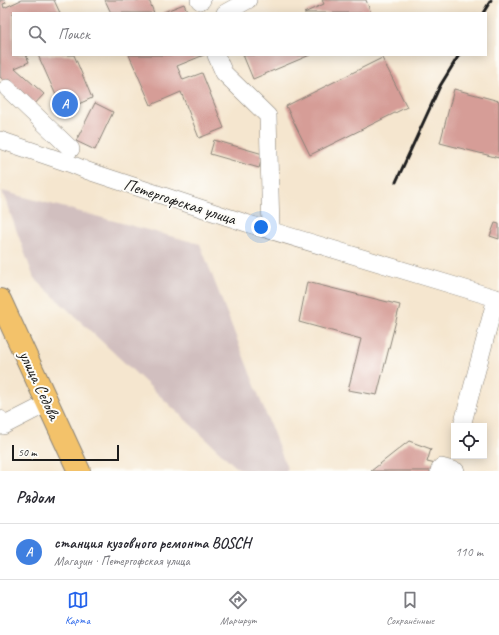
<!DOCTYPE html>
<html lang="ru">
<head>
<meta charset="utf-8">
<style>
	body { margin:0; font-family:Caveat,sans-serif; background:#f7f7f7; color:#2b2b33 }
	.controls { position:absolute; right:12px; bottom:12px; display:grid; overflow:hidden; border-radius:0px; box-shadow:0 2px 10px #0003 }
	.controls button { width:36px; height:36px; display:grid; place-items:center; padding:0; border:0; border-bottom:1px solid #e1e1e2; background:#fff; color:#2b2b33; font:20px sans-serif }
	.scale { position:absolute; left:12px; bottom:10px; width:107px; box-sizing:border-box; padding-left:4px; border:2px solid #1c1c1c; border-top:0; font-size:11px; line-height:14px; white-space:nowrap; color:#1c1c1c; -webkit-text-stroke:3px #fdfcf7; paint-order:stroke }
	.you { position:absolute; left:261px; top:227px; width:14px; height:14px; margin:-10px; border:3px solid #fff; border-radius:50%; background:#1a73e8; box-shadow:0 0 0 6px #1a73e833 }
	.badge { display:grid; place-items:center; width:26px; height:26px; border-radius:50%; background:#2563eb; color:#fff; font-size:13px; font-weight:700 }
	.pin { position:absolute; translate:-50% -50%; border:2px solid #fff; box-shadow:0 1px 4px #0006 }
	.list { margin:0; padding:0; list-style:none }
	h2 { display:flex; justify-content:space-between; align-items:center; height:52px; margin:0; padding:0 16px; font-size:17px }
	h2 small { font-size:13px; font-weight:400; color:#7c7c81 }
	.list li { display:grid; grid-template-columns:26px 1fr auto; gap:12px; align-items:center; box-sizing:border-box; height:56px; padding:0 16px; border-top:1px solid #e1e1e2 }
	.list b { display:block; font-size:15px; white-space:nowrap }
	.list p { margin:0; font-size:13px; white-space:nowrap; color:#7c7c81 }
	.list em { font-size:13px; font-style:normal; color:#7c7c81 }
	.icon { flex:none; width:22px; height:22px; fill:none; stroke:currentColor; stroke-width:2; stroke-linecap:round; stroke-linejoin:round }
	.map { position:relative; flex:none; width:499px; height:471px; overflow:hidden }
	.search { position:absolute; background:#fff; box-shadow:0 2px 10px #0003; left:12px; right:12px; top:12px; height:44px; display:flex; align-items:center; gap:10px; box-sizing:border-box; padding:0 14px; border-radius:0px; color:#7c7c81; font-size:15px }
	.sheet { height:108px; background:#fff }
	nav { display:flex; justify-content:space-around; align-items:center; box-sizing:border-box; height:56px; border-top:1px solid #e1e1e2; background:#fff; font-size:11px; color:#7c7c81 }
	nav a { display:grid; justify-items:center; gap:2px }
	nav .on { color:#2563eb }
	.map>svg:first-child { display:block }
	.industrial { fill:#d1bfbf }
	.building { fill:#d69d97 }
	.lines { fill:none; stroke-linecap:round; stroke-linejoin:round }
	.minor-casing { stroke:#888176; stroke-width:18 }
	.major-casing { stroke:#888176; stroke-width:24 }
	.minor { stroke:#fff; stroke-width:17 }
	.major { stroke:#f3c26a; stroke-width:22 }
	.rail { stroke:#1c1c1c; stroke-width:3 }
	.labels { text-anchor:middle; stroke-width:4; stroke-linejoin:round; paint-order:stroke }
	.street-label { font-size:17px; fill:#1c1c1c; stroke:#fdfcf7 }
</style>
</head>
<body>
<div class="map">
<svg width="499" height="471" viewBox="0 0 499 471">
	<rect width="100%" height="100%" fill="#fdfcf7"/>
	<filter id="ink" filterUnits="userSpaceOnUse"><feTurbulence type="fractalNoise" baseFrequency=".025" numOctaves="2"/><feDisplacementMap in="SourceGraphic" scale="8" xChannelSelector="R" yChannelSelector="G"/><feConvolveMatrix kernelMatrix="1 2 1 2 8 2 1 2 1" color-interpolation-filters="sRGB"/></filter>
	<filter id="wash" filterUnits="userSpaceOnUse"><feTurbulence type="fractalNoise" baseFrequency=".012" numOctaves="4" result="noise"/><feDisplacementMap in="SourceGraphic" scale="16" xChannelSelector="R" yChannelSelector="G"/><feGaussianBlur stdDeviation="0.9" result="paint"/><feColorMatrix in="noise" values="0 0 0 0 0 0 0 0 0 0 0 0 0 0 0 0 0 1.4 0 .05"/><feComposite in="paint" operator="in"/></filter>
	<g filter="url(#wash)">
		<rect width="100%" height="100%" fill="#f5e6cf"/>
		<polygon class="industrial" points="2,191 200,244 288,471 244,471 235,466 34,278"/>
		<g id="blocks">
			<g class="building">
				<polygon points="0,0 5,0 6,3 3,4 4,8 21,0 54,0 60,13 13,13 13,55 26,55 29,62 15,68 44,94 33,106 0,77"/>
				<polygon points="105,0 149,0 154,13 111,13"/>
				<polygon points="322,0 366,0 371,13 304,13 324,4"/>
				<polygon points="184,4 188,13 161,13"/>
				<polygon points="38,55 74,55 92,98 63,111"/>
				<polygon points="129,55 204,55 177,66 183,80 202,73 224,128 199,138 181,92 151,105"/>
				<polygon points="243,55 310,55 253,79"/>
				<polygon points="382,58 407,107 310,155 286,106"/>
				<polygon points="454,89 499,101 499,158 440,143"/>
				<polygon points="95,103 113,112 95,150 76,141"/>
				<polygon points="214,140 263,154 259,168 210,154"/>
				<polygon points="495,223 499,224 499,239 490,236"/>
				<polygon points="307,282 400,305 377,395 348,390 361,339 299,322"/>
				<polygon points="409,441 431,449 427,462 440,465 438,471 371,471"/>
			</g>
		</g>
	</g>
	<g filter="url(#ink)">
		<use href="#blocks" fill-opacity="0" stroke="#888176" stroke-width="1"/>
		<g class="lines">
			<defs>
				<g id="minor">
					<polyline points="199,0 200,1 202,0"/>
					<polyline points="225,13 248,0"/>
					<polyline points="216,55 224,73 268,116 271,230"/>
					<polyline points="7,88 71,149"/>
					<polyline points="0,140 71,164 88,171 249,224 499,299"/>
					<polyline points="0,419 3,426 48,403"/>
					<polyline points="462,426 496,298"/>
					<polyline points="439,471 441,467 456,471"/>
				</g>
				<polyline id="major" points="0,300 79,471"/>
			</defs>
			<use href="#minor" class="minor-casing"/>
			<use href="#major" class="major-casing"/>
			<use href="#minor" class="minor"/>
			<use href="#major" class="major"/>
			<g class="rail">
				<polyline points="483,13 491,0"/>
				<polyline points="396,182 440,86 459,55"/>
			</g>
		</g>
	</g>
	<g class="labels">
		<g class="street-label">
			<text transform="translate(180 201) rotate(18)" y="6">Петергофская улица</text>
			<text transform="translate(40 385) rotate(65)" y="6">улица Седова</text>
		</g>
	</g>
</svg>
<div class="controls">
<button><svg class="icon" aria-label="locate" viewBox="0 0 24 24"><circle cx="12" cy="12" r="6"/><path d="M12 2v4M12 18v4M2 12h4M18 12h4"/></svg></button>
</div>
<div class="scale">50 m</div>
<div class="you"></div>
<div class="pin badge" style="left:65px;top:104px;background:#3f7fe0">A</div>
<div class="search"><svg class="icon" aria-label="search" viewBox="0 0 24 24"><circle cx="10" cy="10" r="6"/><path d="M15 15l6 6"/></svg>Поиск</div>
</div>
<section class="sheet">
<h2>Рядом<small></small></h2>
<ul class="list">
<li><span class="badge" style="background:#3f7fe0">A</span><div><b>станция кузовного ремонта BOSCH</b><p>Магазин · Петергофская улица</p></div><em>110 m</em></li>
</ul>
</section>
<nav>
<a class="on"><svg class="icon" aria-label="map" viewBox="0 0 24 24"><path d="M3 6l6-2 6 2 6-2v14l-6 2-6-2-6 2zM9 4v14M15 6v14"/></svg>Карта</a>
<a><svg class="icon" aria-label="directions" viewBox="0 0 24 24"><path d="M12 3l9 9-9 9-9-9zM9 14v-3h6M13 9l2 2-2 2"/></svg>Маршрут</a>
<a><svg class="icon" aria-label="saved" viewBox="0 0 24 24"><path d="M7 4h10v16l-5-4-5 4z"/></svg>Сохранённые</a>
</nav>
</body>
</html>
